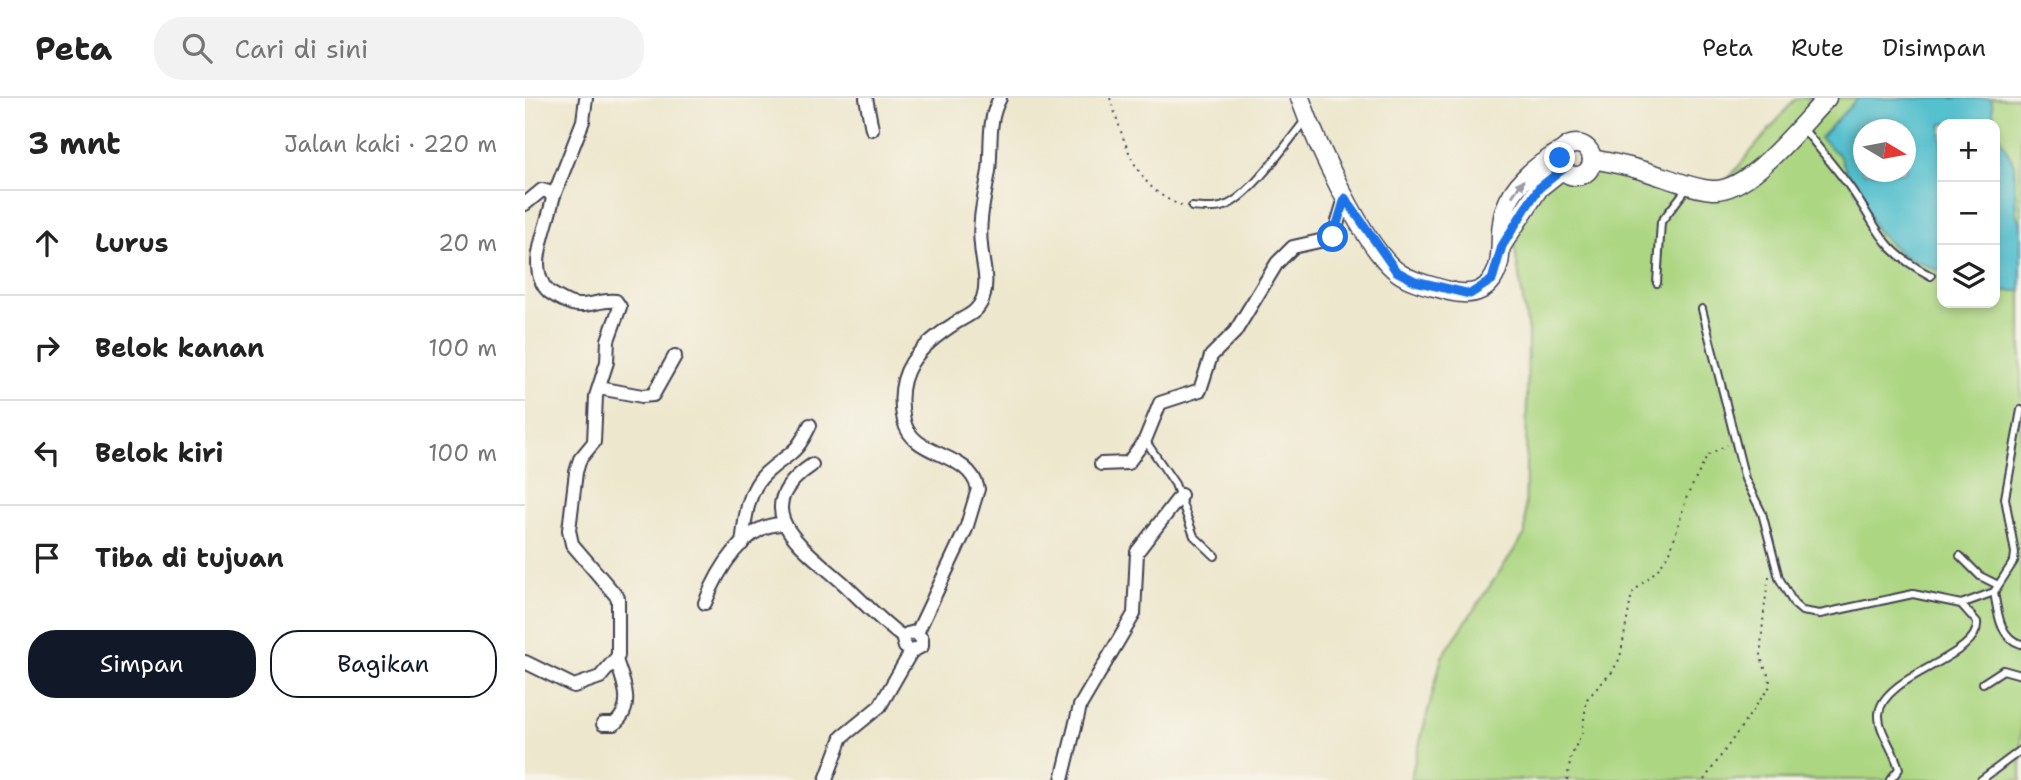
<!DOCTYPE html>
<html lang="id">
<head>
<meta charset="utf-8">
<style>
	body { margin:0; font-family:"Shantell Sans",sans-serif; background:#f2f2f2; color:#222 }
	.controls { position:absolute; right:21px; top:21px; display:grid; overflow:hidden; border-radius:14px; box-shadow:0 4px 10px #0003 }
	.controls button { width:63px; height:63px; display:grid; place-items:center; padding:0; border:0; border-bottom:2px solid #e0e0e0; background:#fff; color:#222; font:35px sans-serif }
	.compass { position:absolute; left:1328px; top:21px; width:63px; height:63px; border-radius:50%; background:#fff; box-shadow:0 4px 10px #0003; rotate:100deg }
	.stop { position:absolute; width:21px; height:21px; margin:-16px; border:5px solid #1a73e8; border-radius:50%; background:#fff }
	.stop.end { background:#1a73e8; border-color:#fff; box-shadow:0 2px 7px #0008 }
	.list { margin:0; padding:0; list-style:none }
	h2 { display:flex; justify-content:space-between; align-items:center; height:91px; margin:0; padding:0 28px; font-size:30px }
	h2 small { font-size:23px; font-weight:400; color:#767676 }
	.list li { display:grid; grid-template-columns:46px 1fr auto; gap:21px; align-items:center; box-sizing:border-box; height:105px; padding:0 28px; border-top:2px solid #e0e0e0 }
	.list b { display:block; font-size:26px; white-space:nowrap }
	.list em { font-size:23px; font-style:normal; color:#767676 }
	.actions { display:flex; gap:14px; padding:21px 28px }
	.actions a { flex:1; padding:16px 0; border:2px solid #111827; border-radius:28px; text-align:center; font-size:24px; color:#111827 }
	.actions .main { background:#111827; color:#fff }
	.icon { flex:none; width:38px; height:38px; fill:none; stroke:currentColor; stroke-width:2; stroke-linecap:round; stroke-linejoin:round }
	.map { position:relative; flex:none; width:1496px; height:682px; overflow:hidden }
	header { display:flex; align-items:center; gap:42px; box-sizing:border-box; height:98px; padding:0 35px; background:#fff; border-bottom:2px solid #e0e0e0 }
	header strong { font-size:33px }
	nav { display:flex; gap:38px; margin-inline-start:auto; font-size:24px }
	.search { width:490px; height:63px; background:#f2f2f2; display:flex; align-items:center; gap:18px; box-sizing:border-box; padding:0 24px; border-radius:28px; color:#767676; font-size:26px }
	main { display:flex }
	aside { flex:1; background:#fff }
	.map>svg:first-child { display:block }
	.green { fill:#acd681; stroke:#677c5e; stroke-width:2; fill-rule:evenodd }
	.water { fill:#54c0ce; stroke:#3b7184; stroke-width:2; fill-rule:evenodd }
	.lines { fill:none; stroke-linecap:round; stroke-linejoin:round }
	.service-casing { stroke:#404051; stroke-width:10 }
	.minor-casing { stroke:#404051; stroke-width:16 }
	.secondary-casing { stroke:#404051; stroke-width:21 }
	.path { stroke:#404051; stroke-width:2; stroke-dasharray:2 5; stroke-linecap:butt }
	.service { stroke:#fff; stroke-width:6 }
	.minor { stroke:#fff; stroke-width:12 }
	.secondary { stroke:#fff; stroke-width:18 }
	.oneway { fill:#9c9ca7 }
	.route { stroke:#1a73e8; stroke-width:9 }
</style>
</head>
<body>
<header>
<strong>Peta</strong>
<div class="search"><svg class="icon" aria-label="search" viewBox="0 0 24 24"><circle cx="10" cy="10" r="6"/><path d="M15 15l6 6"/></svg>Cari di sini</div>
<nav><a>Peta</a><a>Rute</a><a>Disimpan</a></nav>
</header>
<main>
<aside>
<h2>3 mnt<small>Jalan kaki · 220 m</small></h2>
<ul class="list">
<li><svg class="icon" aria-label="ahead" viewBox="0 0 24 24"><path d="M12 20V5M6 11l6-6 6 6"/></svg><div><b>Lurus</b></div><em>20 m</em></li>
<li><svg class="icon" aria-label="right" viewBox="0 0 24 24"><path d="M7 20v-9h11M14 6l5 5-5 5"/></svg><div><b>Belok kanan</b></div><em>100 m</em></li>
<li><svg class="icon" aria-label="left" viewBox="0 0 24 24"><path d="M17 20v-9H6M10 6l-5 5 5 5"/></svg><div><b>Belok kiri</b></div><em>100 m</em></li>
<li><svg class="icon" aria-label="arrive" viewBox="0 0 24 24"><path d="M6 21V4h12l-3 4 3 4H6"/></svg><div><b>Tiba di tujuan</b></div></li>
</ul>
<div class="actions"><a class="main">Simpan</a><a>Bagikan</a></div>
</aside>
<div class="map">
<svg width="1496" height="682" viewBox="0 0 1496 682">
	<rect width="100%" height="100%" fill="#f7f3e8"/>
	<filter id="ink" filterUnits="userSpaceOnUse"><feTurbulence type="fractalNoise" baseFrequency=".0143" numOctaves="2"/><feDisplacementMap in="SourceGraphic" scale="14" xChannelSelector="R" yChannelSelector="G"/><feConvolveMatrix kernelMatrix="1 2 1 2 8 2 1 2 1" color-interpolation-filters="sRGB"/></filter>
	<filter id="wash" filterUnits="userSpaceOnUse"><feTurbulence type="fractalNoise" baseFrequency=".00686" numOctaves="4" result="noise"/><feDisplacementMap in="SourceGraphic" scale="28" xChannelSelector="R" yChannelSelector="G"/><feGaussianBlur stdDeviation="1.57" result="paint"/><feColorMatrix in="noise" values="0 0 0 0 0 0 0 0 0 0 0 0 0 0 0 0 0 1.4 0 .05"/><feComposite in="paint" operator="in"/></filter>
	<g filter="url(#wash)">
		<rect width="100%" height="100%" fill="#ede7cd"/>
		<path class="green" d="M1271,0h225v682h-611l32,-123 83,-123 3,-203 -18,-112 21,-37 67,-14 119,24zM1417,26h53v179h-53zM1338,32h42v42h-42z"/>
		<path class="water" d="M1333,0h133l5,32 18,34 2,49 5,12v66h-21l-5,-4v-163h-53v145l-5,1 -35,-15 -26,-25 -37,-75 -19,-17zM1338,32h42v42h-42z"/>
	</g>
	<g filter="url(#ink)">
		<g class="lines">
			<defs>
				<g id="service">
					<path d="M1277,29c15,19 32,39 47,59 31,43 30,63 82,90"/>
					<path d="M667,109c13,1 25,3 37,-3 25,-13 59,-62 77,-85"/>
					<polyline points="1132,185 1136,124 1163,89"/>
					<polyline points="1177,211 1220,381 1237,415 1254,480 1269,506 1277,513 1295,516 1388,496 1436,506 1469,494 1489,463 1490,455 1480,400 1496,312"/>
					<polyline points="620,342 650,386 669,438 690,458"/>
					<polyline points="1435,458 1455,478 1473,487"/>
					<path d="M1469,494c4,20 5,46 27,52"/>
					<polyline points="1458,585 1478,572 1496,577"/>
					<path d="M1365,682l9,-11c-4,-18 -21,-38 -20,-55 3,-40 102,-56 98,-92l-16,-18"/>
					<polyline points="1456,682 1496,652"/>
				</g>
				<g id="minor">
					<polyline points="341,0 347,31"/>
					<polyline points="28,100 58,23 61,0"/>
					<path d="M0,106l17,-14 7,2 4,6c-6,32 -28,71 -4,94 8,5 20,13 29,13 13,1 25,-6 38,-4l4,6 -12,33 -1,22 -11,34 -2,46 -14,17 -4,13 -7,58 3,14 46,54v58l-18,21 -26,9 -49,-24"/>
					<polyline points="74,290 117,298 128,297 150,258"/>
					<polyline points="576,366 603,365 620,342 635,305 675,292 686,258 710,234 752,165 768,149 808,140 820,100"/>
					<path d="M287,367c-68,46 -9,82 31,118 20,19 39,39 61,55"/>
					<path d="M217,446c3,-24 5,-54 24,-71 23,-21 29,-16 44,-48"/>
					<path d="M180,505c12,-31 40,-81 79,-79"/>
					<path d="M392,535l49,-104 12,-40c-9,-39 -65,-30 -74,-68 -11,-49 14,-74 53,-99 12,-7 21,-10 26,-24 6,-18 -1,-35 -2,-53 -3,-24 4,-50 8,-74 3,-25 -2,-50 11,-73"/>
					<path d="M78,626h11c22,-17 9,-43 2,-64"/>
					<polyline points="301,682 317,639 355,608 386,554 397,548 397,541 390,534 382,536 378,542 380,549 386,554"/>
					<polyline points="537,682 555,608 609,516 612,454 656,397"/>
				</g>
				<g id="secondary">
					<path d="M775,0c15,42 64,151 99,175 14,10 34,13 50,18 16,4 32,4 43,-11 12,-18 7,-37 10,-57 4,-35 35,-59 63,-74"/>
					<circle cx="1051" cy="62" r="16"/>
					<path d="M1067,61c23,4 45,9 68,17 17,5 34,13 52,14 38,3 89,-66 115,-92"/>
					<polyline points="977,147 1014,90 1038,71"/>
				</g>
			</defs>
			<use href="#service" class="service-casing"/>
			<use href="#minor" class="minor-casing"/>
			<use href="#secondary" class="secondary-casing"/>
			<g class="path">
				<path d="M585,0c15,43 24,93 74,108"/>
				<polyline points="1042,682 1046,659 1057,634 1062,601 1087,574 1095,560 1107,495 1133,471 1145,454 1162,398 1183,357 1202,347"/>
				<path d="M1179,682l66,-94c1,-12 -9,-20 -9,-32 -1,-9 6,-75 9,-79"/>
			</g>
			<use href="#service" class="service"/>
			<use href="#minor" class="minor"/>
			<use href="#secondary" class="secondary"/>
		</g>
		<defs><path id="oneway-solid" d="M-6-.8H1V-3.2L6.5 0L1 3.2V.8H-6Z" transform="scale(1.75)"/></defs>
		<use class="oneway" href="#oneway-solid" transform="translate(993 90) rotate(-55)"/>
	</g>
	<g class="lines" filter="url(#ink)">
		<polyline class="route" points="808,139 820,100 871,173 890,183 945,196 967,182 977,148 1000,111 1014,90 1038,71 1035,60"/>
	</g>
</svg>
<div class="controls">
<button>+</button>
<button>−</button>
<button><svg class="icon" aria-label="layers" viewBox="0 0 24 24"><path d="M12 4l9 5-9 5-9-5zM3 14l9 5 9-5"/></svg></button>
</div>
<svg class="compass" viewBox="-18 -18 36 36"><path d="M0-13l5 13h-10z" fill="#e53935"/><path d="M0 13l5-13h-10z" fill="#767676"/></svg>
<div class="stop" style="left:808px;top:139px"></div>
<div class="stop end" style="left:1035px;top:60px"></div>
</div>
</main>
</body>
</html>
